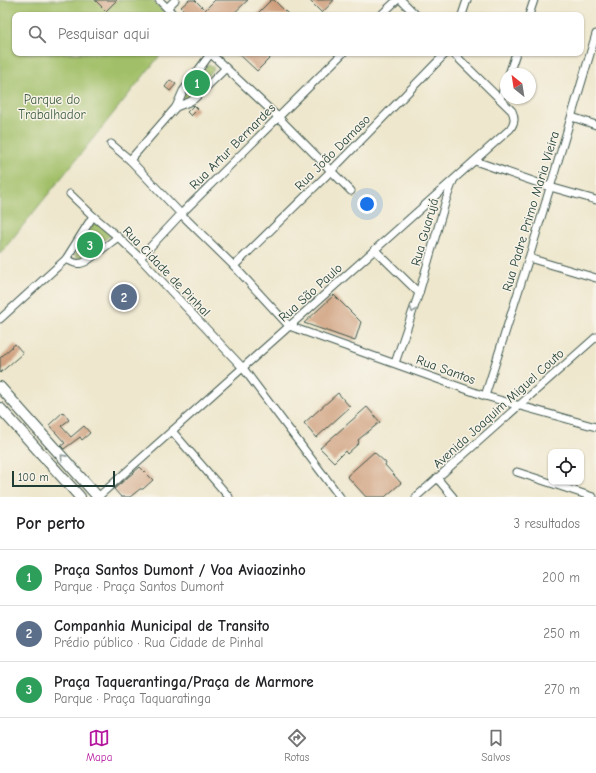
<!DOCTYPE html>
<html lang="pt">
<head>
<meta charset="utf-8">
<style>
	body { margin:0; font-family:"Comic Neue",sans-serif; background:#f6f6f6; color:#202124 }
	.controls { position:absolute; right:12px; bottom:12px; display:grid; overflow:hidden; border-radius:8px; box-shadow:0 1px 3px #0004 }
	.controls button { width:36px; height:36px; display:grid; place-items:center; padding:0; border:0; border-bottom:1px solid #e0e0e0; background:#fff; color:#202124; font:20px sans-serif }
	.compass { position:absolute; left:500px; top:68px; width:36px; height:36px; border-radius:50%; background:#fff; box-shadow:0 1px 3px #0004; rotate:330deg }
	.scale { position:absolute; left:12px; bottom:10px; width:103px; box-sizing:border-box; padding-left:4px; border:2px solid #1f3d34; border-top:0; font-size:11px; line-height:14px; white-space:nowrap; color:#1f3d34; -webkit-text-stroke:3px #f7f3e8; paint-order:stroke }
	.you { position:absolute; left:367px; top:204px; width:14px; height:14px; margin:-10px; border:3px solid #fff; border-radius:50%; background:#1a73e8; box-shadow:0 0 0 6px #1a73e833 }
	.badge { display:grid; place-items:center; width:26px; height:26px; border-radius:50%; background:#b5179e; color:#fff; font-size:13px; font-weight:700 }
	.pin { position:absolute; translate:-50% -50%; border:2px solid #fff; box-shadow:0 1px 4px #0006 }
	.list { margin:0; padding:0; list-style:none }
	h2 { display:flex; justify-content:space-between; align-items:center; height:52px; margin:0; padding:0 16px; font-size:17px }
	h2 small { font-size:13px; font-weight:400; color:#757577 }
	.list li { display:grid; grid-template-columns:26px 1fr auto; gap:12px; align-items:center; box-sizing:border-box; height:56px; padding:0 16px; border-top:1px solid #e0e0e0 }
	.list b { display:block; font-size:15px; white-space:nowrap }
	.list p { margin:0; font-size:13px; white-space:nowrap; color:#757577 }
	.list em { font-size:13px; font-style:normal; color:#757577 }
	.icon { flex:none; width:22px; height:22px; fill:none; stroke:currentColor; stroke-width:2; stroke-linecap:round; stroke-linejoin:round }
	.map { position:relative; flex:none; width:596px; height:497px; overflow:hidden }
	.search { position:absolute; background:#fff; box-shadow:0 1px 3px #0004; left:12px; right:12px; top:12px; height:44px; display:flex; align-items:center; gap:10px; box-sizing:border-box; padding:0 14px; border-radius:8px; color:#757577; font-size:15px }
	.sheet { height:220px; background:#fff }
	nav { display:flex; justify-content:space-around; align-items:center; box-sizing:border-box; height:56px; border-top:1px solid #e0e0e0; background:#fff; font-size:11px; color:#757577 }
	nav a { display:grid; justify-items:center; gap:2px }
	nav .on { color:#b5179e }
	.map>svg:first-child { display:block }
	.green { fill:#a1bf67; stroke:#607e4e }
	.building { fill:#cf9f7d }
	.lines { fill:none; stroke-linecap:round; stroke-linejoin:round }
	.minor-casing { stroke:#3e564b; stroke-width:9 }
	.secondary-casing { stroke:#3e564b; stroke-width:12 }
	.minor { stroke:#fff; stroke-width:7 }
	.secondary { stroke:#fff; stroke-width:10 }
	.oneway { stroke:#8f9e9a }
	.labels { text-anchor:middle; stroke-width:3; stroke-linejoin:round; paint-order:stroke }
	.park-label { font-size:13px; fill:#405e41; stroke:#f7f3e8 }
	.street-label { font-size:13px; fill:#1f3d34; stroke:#f7f3e8 }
</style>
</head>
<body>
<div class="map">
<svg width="596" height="497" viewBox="0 0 596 497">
	<rect width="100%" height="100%" fill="#f7f3e8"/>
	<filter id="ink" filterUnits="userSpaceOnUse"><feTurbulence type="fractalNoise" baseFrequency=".025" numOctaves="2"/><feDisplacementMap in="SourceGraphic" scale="8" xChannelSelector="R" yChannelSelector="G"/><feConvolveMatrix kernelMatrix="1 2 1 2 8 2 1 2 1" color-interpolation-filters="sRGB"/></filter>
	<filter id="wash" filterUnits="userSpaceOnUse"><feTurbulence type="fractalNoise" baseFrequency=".012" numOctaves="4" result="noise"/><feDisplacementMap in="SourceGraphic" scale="16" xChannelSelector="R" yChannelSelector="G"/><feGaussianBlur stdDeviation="0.9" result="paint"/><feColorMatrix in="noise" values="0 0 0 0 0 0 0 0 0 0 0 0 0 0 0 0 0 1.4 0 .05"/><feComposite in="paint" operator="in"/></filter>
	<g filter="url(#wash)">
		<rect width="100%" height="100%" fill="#eee7cd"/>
		<g class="green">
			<polygon points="0,0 152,0 167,15 15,15 15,53 162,53 0,254"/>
			<polygon points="208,64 212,66 214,69 186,100 182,97"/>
			<polygon points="95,221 112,234 81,258 77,259 75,255"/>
		</g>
		<g id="blocks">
			<g class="building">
				<polygon points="95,0 117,0 106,11"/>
				<polygon points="189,0 195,0 205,10 215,0 248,0 232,15 189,15 181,7"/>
				<polygon points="271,0 274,0 289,15 256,15"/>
				<polygon points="309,0 334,0 322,13"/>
				<polygon points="238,53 275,53 257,71"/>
				<polygon points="170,80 176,84 170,91 165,87"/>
				<polygon points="194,105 198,109 191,116 187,112"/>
				<polygon points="334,295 361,322 355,341 304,323"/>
				<polygon points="15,344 23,353 0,373 0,358"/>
				<polygon points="338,393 350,407 316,438 304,423"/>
				<polygon points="367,407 380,422 358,440 359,443 347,454 345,451 334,462 320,448"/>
				<polygon points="63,412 69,420 61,426 71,437 84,426 90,433 82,440 80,437 64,449 61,446 65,443 49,425"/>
				<polygon points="374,452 386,463 385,465 401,483 385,497 366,497 347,476"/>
				<polygon points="140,467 153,480 143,489 140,489 130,497 121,497 114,489"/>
			</g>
		</g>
	</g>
	<g filter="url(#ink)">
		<use href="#blocks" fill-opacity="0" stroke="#3e564b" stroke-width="1"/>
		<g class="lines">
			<defs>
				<g id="minor">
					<polyline points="159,0 174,15"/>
					<polyline points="401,0 416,15"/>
					<polyline points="167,8 175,0"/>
					<polyline points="381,15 397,0"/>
					<polyline points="462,15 467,0"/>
					<polyline points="529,15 534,0"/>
					<polyline points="210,53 278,117 351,191"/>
					<polyline points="509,74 516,53"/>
					<polyline points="500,99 506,83"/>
					<polyline points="176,107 189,102 194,99 226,68"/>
					<polyline points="572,117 596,125"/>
					<polyline points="111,144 130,160 181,214 234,266 289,326 485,396 596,427"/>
					<polyline points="130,160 176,107 183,91 211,53"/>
					<polyline points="475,161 550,187 596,200"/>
					<polyline points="70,194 93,216 118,237 140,258 243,368 340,497"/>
					<polyline points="375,250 419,293"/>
					<polyline points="140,258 181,214 343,53"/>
					<polyline points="529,258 596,278"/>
					<path d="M66,259c9,4 11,7 21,2l31,-24"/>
					<polyline points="234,266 331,171 446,53"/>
					<polyline points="0,319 66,259 93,216"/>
					<polyline points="395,363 419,293 446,200 453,181"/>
					<polyline points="485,396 529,258 596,34"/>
					<polyline points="172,431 229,497"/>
					<polyline points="517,472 593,497"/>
					<polyline points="437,478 453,497"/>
					<path d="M98,497l412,-368c5,-7 5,-11 2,-18l-59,-58"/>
					<polyline points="416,497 596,337"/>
				</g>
				<g id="secondary">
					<polyline points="0,387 98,497"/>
					<polyline points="0,408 80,497"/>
				</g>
			</defs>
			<use href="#minor" class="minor-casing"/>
			<use href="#secondary" class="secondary-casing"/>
			<use href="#minor" class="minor"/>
			<use href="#secondary" class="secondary"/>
		</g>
		<defs><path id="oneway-chevron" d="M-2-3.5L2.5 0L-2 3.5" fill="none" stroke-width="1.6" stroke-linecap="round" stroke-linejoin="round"/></defs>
		<g class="oneway">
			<use href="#oneway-chevron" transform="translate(413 310) rotate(109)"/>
			<use href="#oneway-chevron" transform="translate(63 457) rotate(-132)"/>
		</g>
	</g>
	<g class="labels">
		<g class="park-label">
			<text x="52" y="104">Parque do<tspan x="52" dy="15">Trabalhador</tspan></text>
		</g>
		<g class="street-label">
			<text transform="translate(232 146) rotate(-45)" y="5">Rua Artur Bernardes</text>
			<text transform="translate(332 152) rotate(-45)" y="5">Rua João Damaso</text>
			<text transform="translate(530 211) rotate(-73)" y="5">Rua Padre Primo Maria Vieira</text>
			<text transform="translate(424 232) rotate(-74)" y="5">Rua Guarujá</text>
			<text transform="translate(167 271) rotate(46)" y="5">Rua Cidade de Pinhal</text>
			<text transform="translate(310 292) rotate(-42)" y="5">Rua São Paulo</text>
			<text transform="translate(446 369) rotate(20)" y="5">Rua Santos</text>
			<text transform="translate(498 408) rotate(-42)" y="5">Avenida Joaquim Miguel Couto</text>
		</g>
	</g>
</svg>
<div class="controls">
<button><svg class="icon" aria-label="locate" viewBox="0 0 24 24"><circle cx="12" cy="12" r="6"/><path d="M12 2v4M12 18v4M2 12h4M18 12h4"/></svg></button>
</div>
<svg class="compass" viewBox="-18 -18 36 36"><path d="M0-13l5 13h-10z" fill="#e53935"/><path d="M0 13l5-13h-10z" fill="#757577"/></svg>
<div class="scale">100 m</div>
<div class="you"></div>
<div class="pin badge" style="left:197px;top:83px;background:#2e9e5b">1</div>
<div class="pin badge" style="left:124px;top:297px;background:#5c6f8a">2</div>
<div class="pin badge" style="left:90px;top:245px;background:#2e9e5b">3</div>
<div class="search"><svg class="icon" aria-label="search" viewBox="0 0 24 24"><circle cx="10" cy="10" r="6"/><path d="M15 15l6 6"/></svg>Pesquisar aqui</div>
</div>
<section class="sheet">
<h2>Por perto<small>3 resultados</small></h2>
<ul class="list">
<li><span class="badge" style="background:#2e9e5b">1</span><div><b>Praça Santos Dumont / Voa Aviaozinho</b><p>Parque · Praça Santos Dumont</p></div><em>200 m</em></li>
<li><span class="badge" style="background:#5c6f8a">2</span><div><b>Companhia Municipal de Transito</b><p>Prédio público · Rua Cidade de Pinhal</p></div><em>250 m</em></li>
<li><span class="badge" style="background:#2e9e5b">3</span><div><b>Praça Taquerantinga/Praça de Marmore</b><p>Parque · Praça Taquaratinga</p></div><em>270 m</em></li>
</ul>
</section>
<nav>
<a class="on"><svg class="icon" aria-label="map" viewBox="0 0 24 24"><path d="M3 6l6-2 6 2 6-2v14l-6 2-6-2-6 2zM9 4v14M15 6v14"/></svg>Mapa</a>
<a><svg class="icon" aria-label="directions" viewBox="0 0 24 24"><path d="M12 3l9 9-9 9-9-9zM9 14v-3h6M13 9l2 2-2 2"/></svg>Rotas</a>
<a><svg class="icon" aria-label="saved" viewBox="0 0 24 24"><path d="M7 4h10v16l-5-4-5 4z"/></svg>Salvos</a>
</nav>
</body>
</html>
